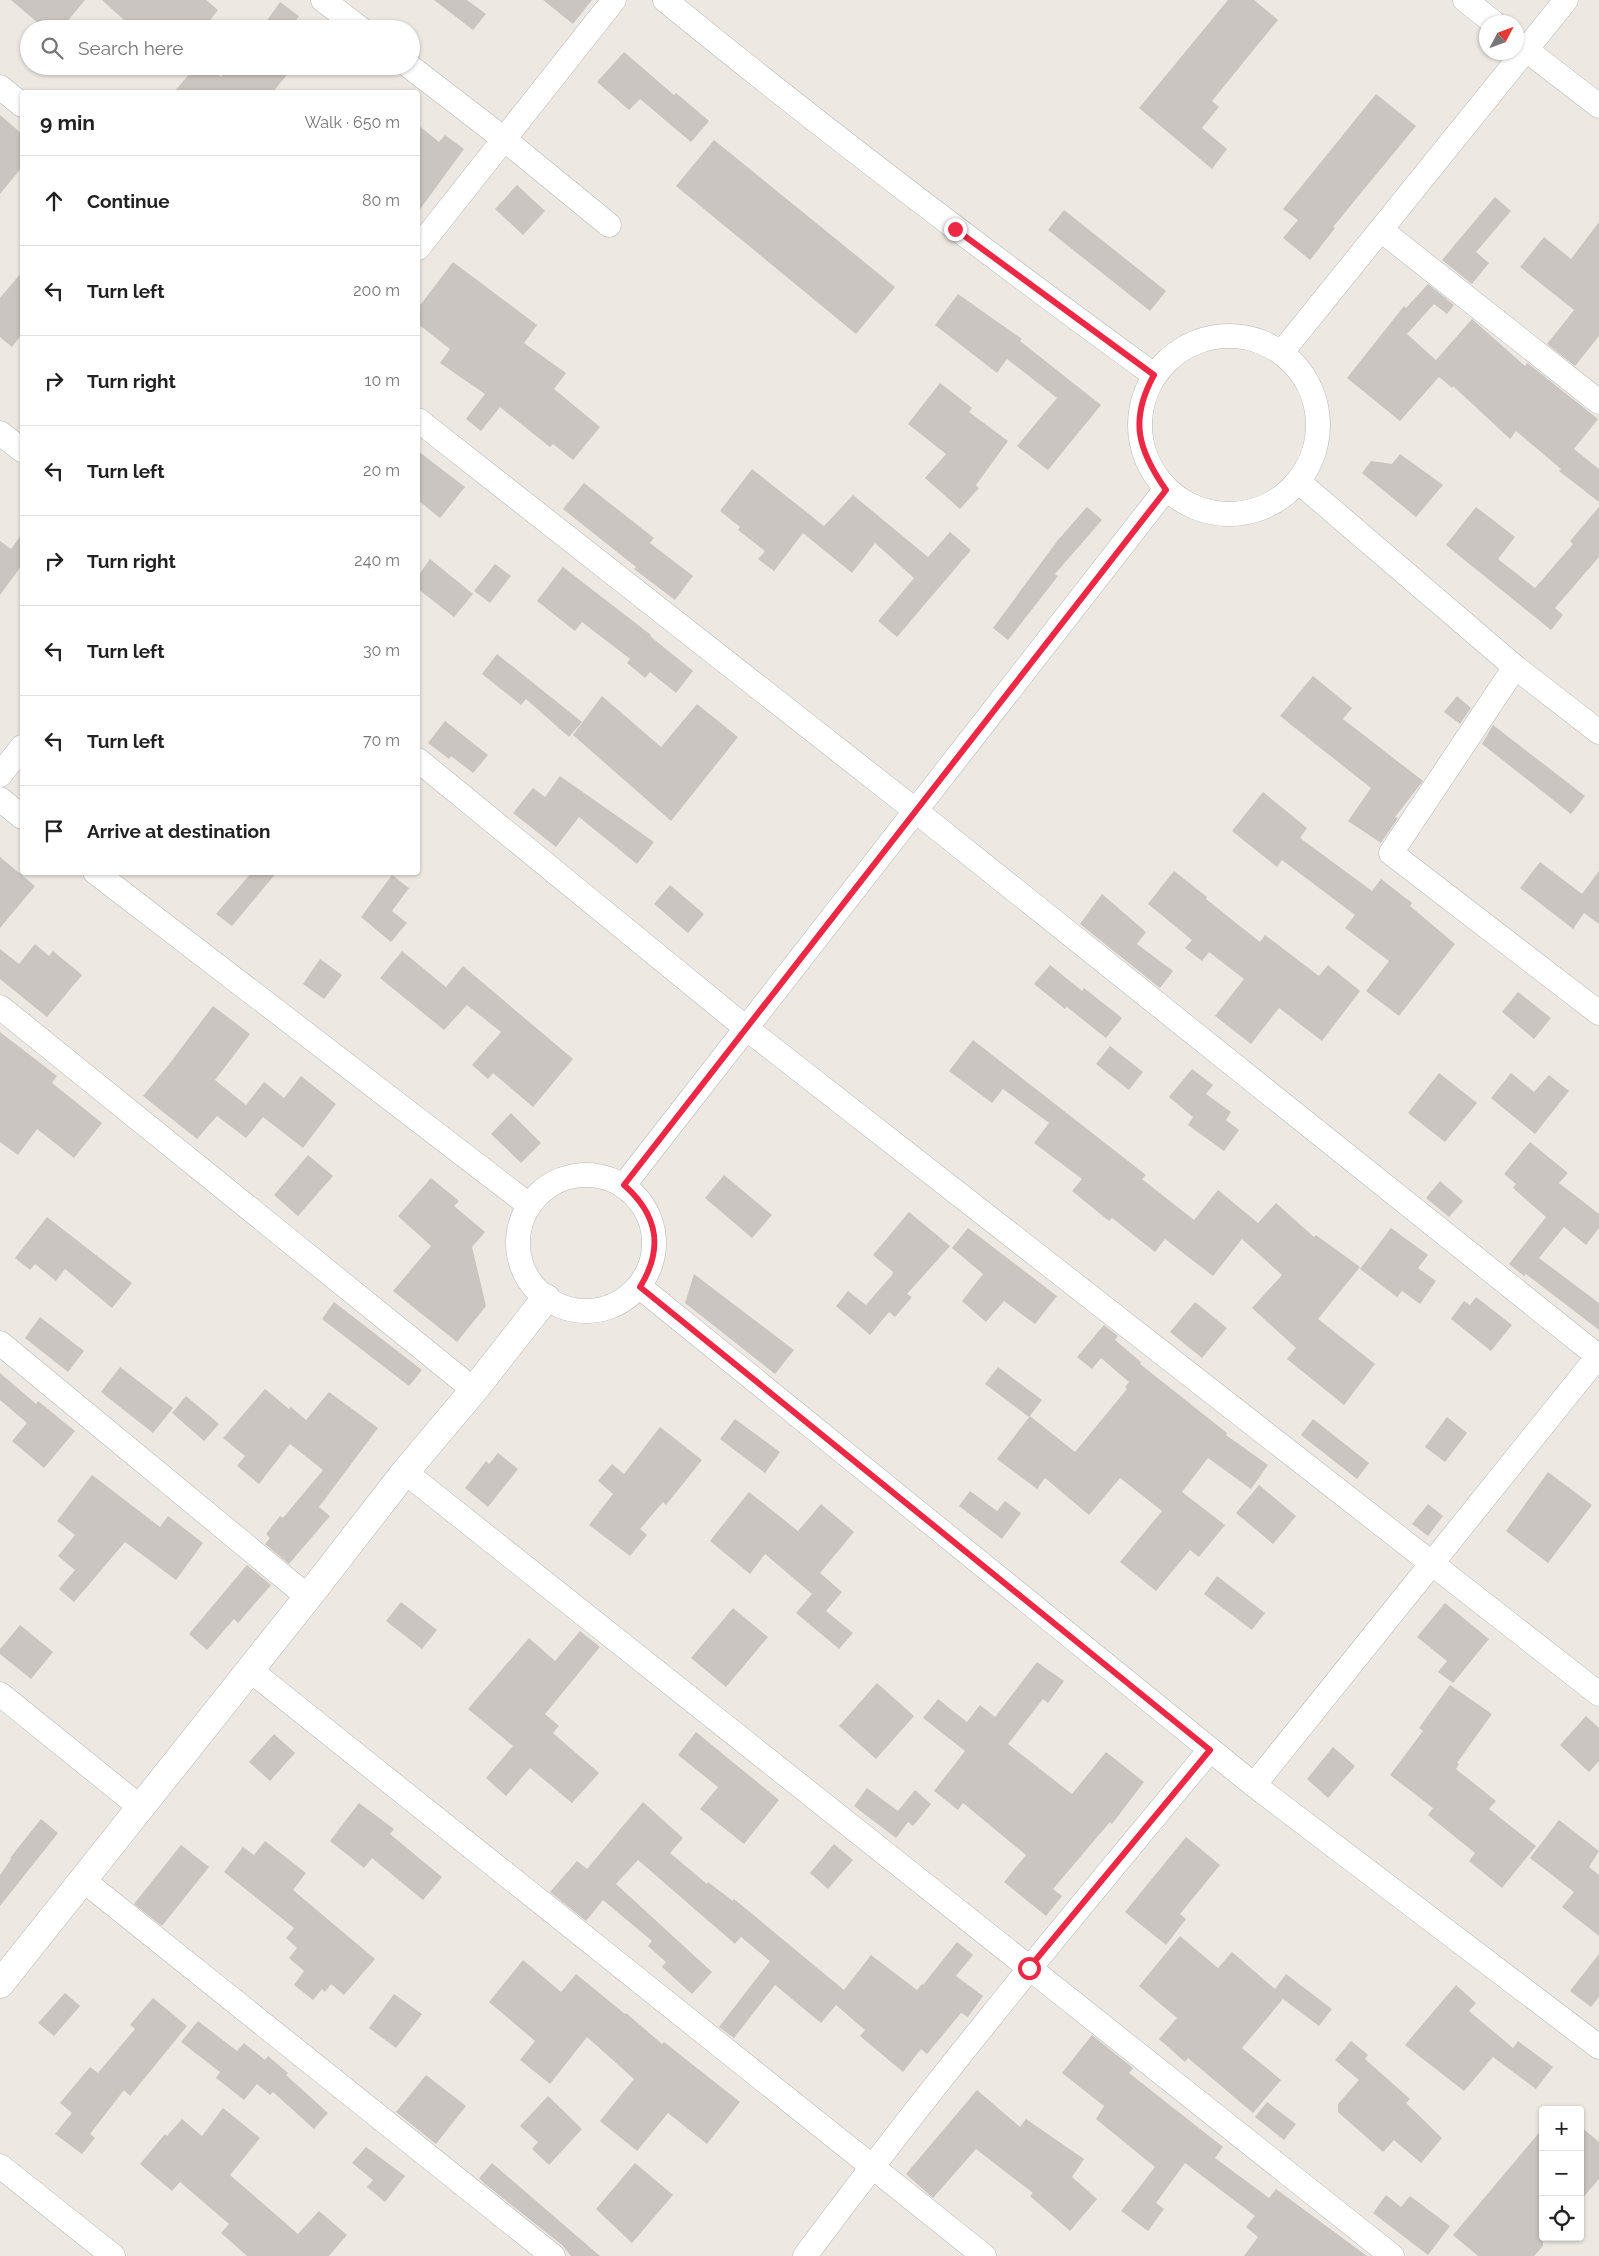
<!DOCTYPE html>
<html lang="en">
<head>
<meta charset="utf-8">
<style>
	body { margin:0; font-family:Raleway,sans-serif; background:#f2f2f2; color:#222 }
	.controls { position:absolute; right:15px; bottom:15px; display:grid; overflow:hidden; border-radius:5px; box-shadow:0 1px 4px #0004 }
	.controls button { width:45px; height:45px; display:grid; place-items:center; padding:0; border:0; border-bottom:1px solid #e0e0e0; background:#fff; color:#222; font:25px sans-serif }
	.compass { position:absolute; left:1479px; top:15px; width:45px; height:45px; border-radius:50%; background:#fff; box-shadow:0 1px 4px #0004; rotate:49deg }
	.stop { position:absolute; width:15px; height:15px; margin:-11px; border:4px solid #ed2845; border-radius:50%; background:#fff }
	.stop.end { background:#ed2845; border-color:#fff; box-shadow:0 1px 5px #0008 }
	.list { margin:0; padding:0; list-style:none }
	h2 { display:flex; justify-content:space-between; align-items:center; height:65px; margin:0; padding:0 20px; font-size:21px }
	h2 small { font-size:16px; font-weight:400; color:#767676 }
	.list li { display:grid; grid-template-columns:32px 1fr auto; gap:15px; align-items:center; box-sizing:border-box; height:90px; padding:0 20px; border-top:1px solid #e0e0e0 }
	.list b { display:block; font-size:19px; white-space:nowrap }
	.list em { font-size:16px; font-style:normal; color:#767676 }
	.icon { flex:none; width:28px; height:28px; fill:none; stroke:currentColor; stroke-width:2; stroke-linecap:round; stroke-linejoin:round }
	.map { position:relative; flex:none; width:1599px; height:2256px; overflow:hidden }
	.search { position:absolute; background:#fff; box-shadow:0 1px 4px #0004; left:20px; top:20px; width:400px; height:55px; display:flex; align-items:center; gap:12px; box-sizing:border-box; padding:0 18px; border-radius:28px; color:#767676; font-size:19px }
	.panel { position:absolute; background:#fff; box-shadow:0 1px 4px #0004; left:20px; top:90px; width:400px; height:785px; border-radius:5px }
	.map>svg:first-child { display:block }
	.building { fill:#cac5c1 }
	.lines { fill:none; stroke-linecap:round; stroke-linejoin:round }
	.minor-casing { stroke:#b2b6ba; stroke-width:25 }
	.tertiary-casing { stroke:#b2b6ba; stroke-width:29 }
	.minor { stroke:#fff; stroke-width:24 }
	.tertiary { stroke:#fff; stroke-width:28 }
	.route { stroke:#ed2845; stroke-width:6 }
</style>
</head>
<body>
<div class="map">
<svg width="1599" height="2256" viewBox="0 0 1599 2256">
	<rect width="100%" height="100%" fill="#ede8e2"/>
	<g class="building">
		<polygon points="11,0 85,0 61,29 45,29"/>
		<polygon points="102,0 206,0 218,10 203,29 159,29 148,20 140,29 134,29"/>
		<polygon points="434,0 467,0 486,14 473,30"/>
		<polygon points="543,0 592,0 573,24"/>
		<polygon points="1228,0 1254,0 1278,20 1212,101 1219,107 1202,128 1227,149 1212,169 1139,108"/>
		<polygon points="280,2 299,16 290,29 261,29"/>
		<polygon points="624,52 674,95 676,93 709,121 691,142 640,99 629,110 597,82"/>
		<polygon points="196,66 209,66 221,77 229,66 294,66 273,92 174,92"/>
		<polygon points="1376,94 1416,126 1333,227 1335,228 1310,260 1283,238 1298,220 1283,209"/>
		<polygon points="0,115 22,134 22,167 0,194"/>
		<polygon points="418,125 439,142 445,135 464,149 418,212"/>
		<polygon points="714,140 895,287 856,334 676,186"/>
		<polygon points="517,185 545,211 523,235 495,209"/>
		<polygon points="1495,197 1511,211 1476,252 1489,263 1472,284 1442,260"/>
		<polygon points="1064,210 1166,291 1150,311 1048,230"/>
		<polygon points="1599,222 1599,336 1575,366 1547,344 1574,310 1520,267 1544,237 1571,259"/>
		<polygon points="453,262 537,325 524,343 566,373 554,389 600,427 573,460 553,444 550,447 500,407 481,431 466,419 485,394 440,363 450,349 418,324 418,308"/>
		<polygon points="22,272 22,334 12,347 0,337 0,298"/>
		<polygon points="1428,284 1454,305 1447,314 1434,304 1407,334 1436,360 1472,319 1525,366 1527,363 1530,365 1598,419 1574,449 1599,469 1599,502 1559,471 1561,469 1516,431 1510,439 1453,386 1452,388 1439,377 1400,421 1347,378 1404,306 1406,308"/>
		<polygon points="958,294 1022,339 1020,341 1101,405 1048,470 1017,446 1057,398 1007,359 997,373 935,325"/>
		<polygon points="940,383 972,408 969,412 1008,441 976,485 979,488 960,509 925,478 946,454 908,424"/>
		<polygon points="418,451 465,487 440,518 418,500"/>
		<polygon points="1400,454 1443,485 1416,517 1362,473 1371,461 1392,464"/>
		<polygon points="752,469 824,526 853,495 928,557 950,532 971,550 897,637 878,621 914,578 875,543 852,573 803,533 774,571 758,559 765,551 738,530 740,527 720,511"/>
		<polygon points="584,483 654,538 650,543 693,576 675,600 634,569 636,567 563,509"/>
		<polygon points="1087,507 1102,520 1055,574 1058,576 1008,640 993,628 1058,540"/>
		<polygon points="1476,507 1515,537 1498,559 1535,588 1573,544 1570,541 1599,507 1599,557 1555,608 1563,615 1551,630 1446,545"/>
		<polygon points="22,534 22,565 0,595 0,541 11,549"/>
		<polygon points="430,559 473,594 454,617 418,589 418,576"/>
		<polygon points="495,564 511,576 490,603 474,591"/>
		<polygon points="563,567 651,635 650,636 693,671 676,693 650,672 645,678 627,663 630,659 582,622 575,631 537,601"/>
		<polygon points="497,654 582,722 569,737 526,699 521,705 482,674"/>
		<polygon points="1313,676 1352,708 1343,719 1423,781 1395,817 1398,818 1381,843 1348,821 1371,788 1280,716"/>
		<polygon points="602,696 661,747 697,704 738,737 671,821 573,735"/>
		<polygon points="1457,696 1471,708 1460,724 1444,712"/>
		<polygon points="445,721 488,755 473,773 451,756 449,759 428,743"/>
		<polygon points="1493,725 1585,796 1571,814 1482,744"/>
		<polygon points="560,776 654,842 637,864 579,817 556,847 513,813 533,788 545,797"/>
		<polygon points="1263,792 1307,828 1300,838 1372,891 1381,879 1412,903 1410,906 1455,944 1399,1016 1366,991 1389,961 1345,928 1355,915 1282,860 1277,867 1232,831"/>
		<polygon points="0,857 35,886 0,928"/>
		<polygon points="1540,862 1582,894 1599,871 1599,924 1584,913 1573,929 1520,888"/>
		<polygon points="1174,871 1207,897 1206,899 1260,942 1265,935 1319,976 1328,965 1360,991 1322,1041 1279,1008 1251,1044 1215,1016 1244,979 1209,952 1202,961 1185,948 1192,940 1148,904"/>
		<polygon points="252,872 277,872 232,926 216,914"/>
		<polygon points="392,875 409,888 392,911 407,923 391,942 361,917"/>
		<polygon points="670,885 704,914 688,933 654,904"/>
		<polygon points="1102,894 1146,932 1137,944 1173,971 1160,988 1080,924"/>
		<polygon points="35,944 49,956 53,951 82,975 47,1017 0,979 0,949 19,964"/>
		<polygon points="402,951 446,987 463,966 573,1059 533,1107 493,1073 488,1079 472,1065 501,1032 467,1005 444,1030 380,978"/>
		<polygon points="320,959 342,975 324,999 303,984"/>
		<polygon points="1050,965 1082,991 1084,988 1122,1018 1106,1038 1067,1007 1065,1009 1034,984"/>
		<polygon points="1518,992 1551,1018 1534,1039 1502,1012"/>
		<polygon points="213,1006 250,1034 215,1080 246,1105 264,1082 284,1098 301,1076 336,1104 303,1148 263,1117 246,1138 217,1116 197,1139 143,1096 170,1063"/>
		<polygon points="0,1032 57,1076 52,1083 102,1123 74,1158 37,1129 18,1155 0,1142"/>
		<polygon points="973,1040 1146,1175 1142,1179 1194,1220 1218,1190 1258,1223 1276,1203 1314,1237 1316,1235 1360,1267 1318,1319 1375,1364 1344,1405 1287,1359 1296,1348 1252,1308 1282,1275 1242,1239 1213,1276 1165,1239 1155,1252 1112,1218 1109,1221 1072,1191 1082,1179 1034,1143 1049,1123 1003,1089 992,1103 949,1071"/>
		<polygon points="1110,1046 1143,1072 1129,1090 1096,1064"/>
		<polygon points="1192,1069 1213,1085 1206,1094 1231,1112 1226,1120 1239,1130 1224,1151 1188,1125 1193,1117 1169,1097"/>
		<polygon points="1439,1073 1477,1103 1445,1142 1408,1113"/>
		<polygon points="1511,1073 1534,1092 1549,1075 1569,1091 1535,1134 1491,1098"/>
		<polygon points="511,1113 541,1143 521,1163 491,1134"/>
		<polygon points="1530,1142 1568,1173 1559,1183 1599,1214 1599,1228 1586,1245 1564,1227 1539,1258 1599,1303 1599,1330 1526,1274 1524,1276 1509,1264 1546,1217 1513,1188 1516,1184 1504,1174"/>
		<polygon points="308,1155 333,1176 298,1216 274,1195"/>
		<polygon points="724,1175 772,1215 752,1238 705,1198"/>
		<polygon points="431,1178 459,1201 454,1206 485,1232 472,1247 486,1306 457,1342 393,1291 431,1246 398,1216"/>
		<polygon points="1440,1181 1463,1201 1449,1217 1426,1198"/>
		<polygon points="909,1212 950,1246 907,1294 912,1297 895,1317 889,1312 870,1335 836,1306 848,1291 866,1305 892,1275 893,1272 873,1255"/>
		<polygon points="47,1217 132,1283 112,1308 65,1269 56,1281 35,1264 30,1270 15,1258"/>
		<polygon points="968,1228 1057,1296 1035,1324 1004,1301 986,1322 962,1301 983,1274 952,1248"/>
		<polygon points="1391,1228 1428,1255 1418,1268 1436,1281 1420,1304 1402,1291 1397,1297 1360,1269"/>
		<polygon points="694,1274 794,1350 775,1374 685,1303"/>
		<polygon points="1476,1297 1512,1325 1491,1351 1451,1319 1464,1301 1470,1305"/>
		<polygon points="334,1302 422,1370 409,1386 322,1319"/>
		<polygon points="1195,1302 1227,1328 1202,1358 1170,1332"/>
		<polygon points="40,1317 84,1351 68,1372 25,1338"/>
		<polygon points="1104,1325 1118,1336 1115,1340 1141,1362 1140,1364 1227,1433 1226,1435 1268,1465 1251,1489 1208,1458 1182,1492 1225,1525 1199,1557 1190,1550 1156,1591 1120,1562 1162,1511 1120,1478 1089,1515 1045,1478 1037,1489 997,1459 1030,1416 1075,1452 1127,1389 1125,1387 1129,1382 1101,1358 1092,1369 1077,1357"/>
		<polygon points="120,1367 173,1408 153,1433 101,1392"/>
		<polygon points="998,1367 1042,1400 1029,1417 985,1384"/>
		<polygon points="0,1373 36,1404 38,1401 75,1431 44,1468 12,1441 27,1423 0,1400"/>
		<polygon points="265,1389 289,1409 291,1407 306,1420 329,1392 378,1428 319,1507 330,1516 289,1564 265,1544 270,1538 266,1534 280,1516 283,1518 323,1470 290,1444 259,1484 237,1466 245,1456 223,1438"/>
		<polygon points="186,1396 219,1424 204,1441 172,1413"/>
		<polygon points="1447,1417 1467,1433 1445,1462 1425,1447"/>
		<polygon points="735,1419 780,1452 765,1473 720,1439"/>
		<polygon points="1313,1419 1369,1463 1357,1479 1301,1435"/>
		<polygon points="660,1427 702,1460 666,1505 663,1502 640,1529 647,1535 630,1556 589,1525 613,1494 598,1481 612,1464 624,1474"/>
		<polygon points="498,1453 518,1469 488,1507 465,1488 486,1461 489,1464"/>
		<polygon points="1548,1472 1592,1505 1548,1563 1506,1531"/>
		<polygon points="92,1475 160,1527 168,1516 203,1543 176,1580 125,1542 74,1602 59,1589 75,1570 58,1556 75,1535 57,1521"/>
		<polygon points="1259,1485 1296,1516 1273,1544 1236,1513"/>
		<polygon points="970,1491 997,1511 1005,1501 1021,1513 1002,1539 959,1506"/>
		<polygon points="749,1492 798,1531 821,1504 854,1532 820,1573 842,1592 826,1611 853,1633 839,1649 796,1613 812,1594 765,1554 750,1574 710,1541"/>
		<polygon points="1428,1504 1443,1516 1428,1536 1412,1524"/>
		<polygon points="247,1565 271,1585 238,1623 234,1619 207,1650 189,1634"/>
		<polygon points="1217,1576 1265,1613 1252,1630 1204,1594"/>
		<polygon points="401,1602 437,1630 422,1649 386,1621"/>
		<polygon points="1445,1603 1489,1639 1453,1683 1438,1672 1447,1661 1417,1637"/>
		<polygon points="733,1608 768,1637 726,1687 691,1658"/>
		<polygon points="20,1625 53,1652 31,1679 0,1654 0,1649"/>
		<polygon points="580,1631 600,1647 545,1714 559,1726 553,1733 599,1773 572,1803 530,1768 506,1796 486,1778 513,1746 468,1709 529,1638 555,1661"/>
		<polygon points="1037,1662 1064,1681 1048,1703 1043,1699 1008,1744 1072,1794 1106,1752 1144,1782 1112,1824 1110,1822 1053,1889 1062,1896 1046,1916 1004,1882 1026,1855 963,1803 958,1810 934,1791 965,1751 923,1718 938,1699 967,1722 980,1705 995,1717"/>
		<polygon points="877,1683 914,1716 876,1759 839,1726"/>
		<polygon points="1450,1685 1492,1714 1457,1763 1459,1764 1456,1769 1496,1801 1489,1809 1536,1846 1502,1888 1469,1861 1475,1853 1428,1815 1433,1808 1390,1775 1423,1731 1419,1728"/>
		<polygon points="1586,1716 1599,1728 1599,1761 1589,1772 1560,1745"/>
		<polygon points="696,1732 779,1800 744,1844 700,1809 718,1787 678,1755"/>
		<polygon points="274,1734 295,1753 270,1781 249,1762"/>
		<polygon points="1333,1747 1355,1766 1328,1798 1307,1779"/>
		<polygon points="867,1788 898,1811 915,1790 931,1804 913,1826 908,1822 896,1838 854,1806"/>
		<polygon points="643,1802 683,1838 670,1853 707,1884 708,1882 733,1901 734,1899 844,1990 871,1955 917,1990 922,1984 923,1985 957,1942 973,1955 956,1976 983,1996 968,2017 961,2013 927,2054 921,2049 903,2072 860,2036 865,2030 836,2005 821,2023 775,1985 734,2038 719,2027 770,1961 741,1937 735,1944 638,1860 616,1884 712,1972 692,1994 662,1967 666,1962 648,1946 652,1941 603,1900 586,1921 550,1892 577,1861 587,1869"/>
		<polygon points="359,1803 394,1829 390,1834 442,1877 423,1900 372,1858 364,1868 330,1841"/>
		<polygon points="41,1819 58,1833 0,1906 0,1875 11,1859 10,1858"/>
		<polygon points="1559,1820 1599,1851 1589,1867 1599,1875 1599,1936 1562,1907 1574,1892 1530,1858"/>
		<polygon points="1186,1837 1220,1865 1180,1914 1186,1919 1166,1945 1125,1912"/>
		<polygon points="265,1841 306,1873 293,1890 375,1959 344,1995 331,1984 325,1992 322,1989 313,2000 294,1985 304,1971 289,1958 297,1948 286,1938 294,1928 224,1872 243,1847 254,1855"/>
		<polygon points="834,1844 853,1860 828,1889 810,1873"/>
		<polygon points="181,1845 209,1867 162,1926 134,1904"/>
		<polygon points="1180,1936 1218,1968 1232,1952 1275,1989 1286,1974 1332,2009 1319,2026 1283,1999 1242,2048 1281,2080 1253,2113 1188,2058 1185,2062 1159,2039 1177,2018 1139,1986"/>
		<polygon points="1599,1954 1599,1997 1591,2007 1570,1991"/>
		<polygon points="523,1960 561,1992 576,1974 625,2014 626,2013 662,2044 664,2042 740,2102 707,2144 668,2113 637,2151 600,2121 634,2079 587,2037 550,2084 520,2060 535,2041 489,2002"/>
		<polygon points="1456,1985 1476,2003 1469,2011 1513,2048 1518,2041 1553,2067 1536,2089 1493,2057 1464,2091 1405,2045"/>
		<polygon points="65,1993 80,2006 54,2036 38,2023"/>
		<polygon points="394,1994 422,2014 396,2048 369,2028"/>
		<polygon points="153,1998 187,2026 130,2096 124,2090 90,2134 95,2138 82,2154 55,2134 72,2113 60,2103 90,2067 98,2073 135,2029 130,2025"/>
		<polygon points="198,2021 237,2051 244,2043 265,2060 268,2056 288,2073 286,2075 328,2113 314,2129 273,2092 270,2095 257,2084 244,2100 216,2078 220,2072 181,2042"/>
		<polygon points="1092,2035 1133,2068 1129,2073 1223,2147 1215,2158 1269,2198 1276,2189 1367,2256 1244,2256 1258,2237 1246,2227 1255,2216 1185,2163 1156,2203 1164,2209 1148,2231 1121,2211 1155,2167 1096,2119 1104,2106 1062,2073"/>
		<polygon points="1351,2041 1368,2055 1365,2059 1410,2099 1406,2103 1442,2138 1421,2163 1394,2140 1383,2152 1338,2112 1338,2104 1359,2080 1335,2060"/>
		<polygon points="426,2075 466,2106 436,2144 396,2112"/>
		<polygon points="977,2090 1020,2127 1026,2119 1084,2159 1072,2177 1097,2199 1070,2231 1030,2196 1033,2193 976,2149 933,2198 906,2174"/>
		<polygon points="548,2096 582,2129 549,2165 532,2149 538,2142 520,2126"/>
		<polygon points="1267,2102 1296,2124 1284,2140 1255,2117"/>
		<polygon points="223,2108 260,2138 230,2175 298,2234 319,2211 347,2235 329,2256 247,2256 221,2233 229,2224 180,2182 172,2191 140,2164 165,2134 167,2136 182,2119 202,2136"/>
		<polygon points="1580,2126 1599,2142 1599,2179 1580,2201"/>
		<polygon points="1543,2128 1543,2246 1534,2256 1478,2256 1453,2235"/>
		<polygon points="366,2147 405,2176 385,2202 367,2187 373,2180 352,2163"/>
		<polygon points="492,2163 600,2256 571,2256 562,2245 485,2184 479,2178"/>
		<polygon points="635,2163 673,2195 632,2243 596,2209"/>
		<polygon points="1386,2195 1401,2207 1410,2196 1450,2226 1428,2255 1373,2213"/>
	</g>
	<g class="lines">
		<defs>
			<g id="minor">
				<polyline points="323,0 361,29"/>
				<path d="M665,0c159,130 323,254 489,375"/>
				<polyline points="1465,0 1493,22"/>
				<polyline points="1516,42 1599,106"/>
				<polyline points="409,66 504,139 609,225"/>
				<polyline points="0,87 22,105"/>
				<polyline points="1381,230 1599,402"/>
				<polyline points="418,248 614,0"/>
				<circle cx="1229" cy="425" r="89"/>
				<polyline points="1282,352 1566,0"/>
				<polyline points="418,420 916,811 1599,1357"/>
				<polyline points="0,433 22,450"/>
				<polyline points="1299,482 1515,667 1599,732"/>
				<polyline points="1515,667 1391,853 1599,1013"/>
				<polyline points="418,760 746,1028 1599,1694"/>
				<polyline points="0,775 22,747"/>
				<polyline points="0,799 22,817"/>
				<polyline points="95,872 529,1205"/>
				<polyline points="0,1007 474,1390"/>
				<circle cx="586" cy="1243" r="68"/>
				<polyline points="624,1185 1166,489"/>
				<polyline points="640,1287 1254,1785 1599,2047"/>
				<polyline points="0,1343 308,1597"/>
				<polyline points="405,1472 1392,2256"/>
				<polyline points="250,1670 984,2256"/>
				<polyline points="0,1694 140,1807"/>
				<polyline points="1254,1785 1599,1355"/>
				<polyline points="83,1880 553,2256"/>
				<polyline points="0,2166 113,2256"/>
				<path d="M805,2256c129,-174 267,-340 405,-506"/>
			</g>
			<polyline id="tertiary" points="0,1984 308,1597 405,1472 474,1390 546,1298"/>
		</defs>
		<use href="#minor" class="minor-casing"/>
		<use href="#tertiary" class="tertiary-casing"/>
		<use href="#minor" class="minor"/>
		<use href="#tertiary" class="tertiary"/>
	</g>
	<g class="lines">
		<path class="route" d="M955,229l199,146c-25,45 -16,75 12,115l-542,695c34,30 40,63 16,102l570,463 -181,218"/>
	</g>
</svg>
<div class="controls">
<button>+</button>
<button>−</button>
<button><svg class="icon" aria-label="locate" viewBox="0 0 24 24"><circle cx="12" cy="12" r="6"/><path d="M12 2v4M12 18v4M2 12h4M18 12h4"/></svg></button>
</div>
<svg class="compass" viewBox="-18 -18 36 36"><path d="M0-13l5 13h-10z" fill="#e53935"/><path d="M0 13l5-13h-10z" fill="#767676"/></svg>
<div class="stop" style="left:1029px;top:1968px"></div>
<div class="stop end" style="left:955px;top:229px"></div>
<div class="search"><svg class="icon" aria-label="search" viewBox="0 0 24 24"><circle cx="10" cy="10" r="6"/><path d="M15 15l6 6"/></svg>Search here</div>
<section class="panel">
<h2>9 min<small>Walk · 650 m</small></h2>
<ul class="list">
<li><svg class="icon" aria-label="ahead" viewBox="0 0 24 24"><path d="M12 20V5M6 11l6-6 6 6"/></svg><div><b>Continue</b></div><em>80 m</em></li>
<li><svg class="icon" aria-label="left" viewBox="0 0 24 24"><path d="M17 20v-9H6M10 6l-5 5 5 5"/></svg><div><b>Turn left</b></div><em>200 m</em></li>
<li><svg class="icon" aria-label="right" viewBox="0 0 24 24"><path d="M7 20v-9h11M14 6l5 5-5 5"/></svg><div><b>Turn right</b></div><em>10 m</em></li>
<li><svg class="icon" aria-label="left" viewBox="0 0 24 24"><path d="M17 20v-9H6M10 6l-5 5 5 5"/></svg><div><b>Turn left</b></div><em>20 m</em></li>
<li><svg class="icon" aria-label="right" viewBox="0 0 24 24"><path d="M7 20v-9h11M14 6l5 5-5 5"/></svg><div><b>Turn right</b></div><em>240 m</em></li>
<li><svg class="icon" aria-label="left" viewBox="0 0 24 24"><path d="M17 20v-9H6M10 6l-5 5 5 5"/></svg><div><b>Turn left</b></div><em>30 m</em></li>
<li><svg class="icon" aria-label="left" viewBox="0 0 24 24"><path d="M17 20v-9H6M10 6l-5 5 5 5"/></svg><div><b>Turn left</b></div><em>70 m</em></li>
<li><svg class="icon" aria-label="arrive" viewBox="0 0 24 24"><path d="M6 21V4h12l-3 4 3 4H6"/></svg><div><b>Arrive at destination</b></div></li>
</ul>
</section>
</div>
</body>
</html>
